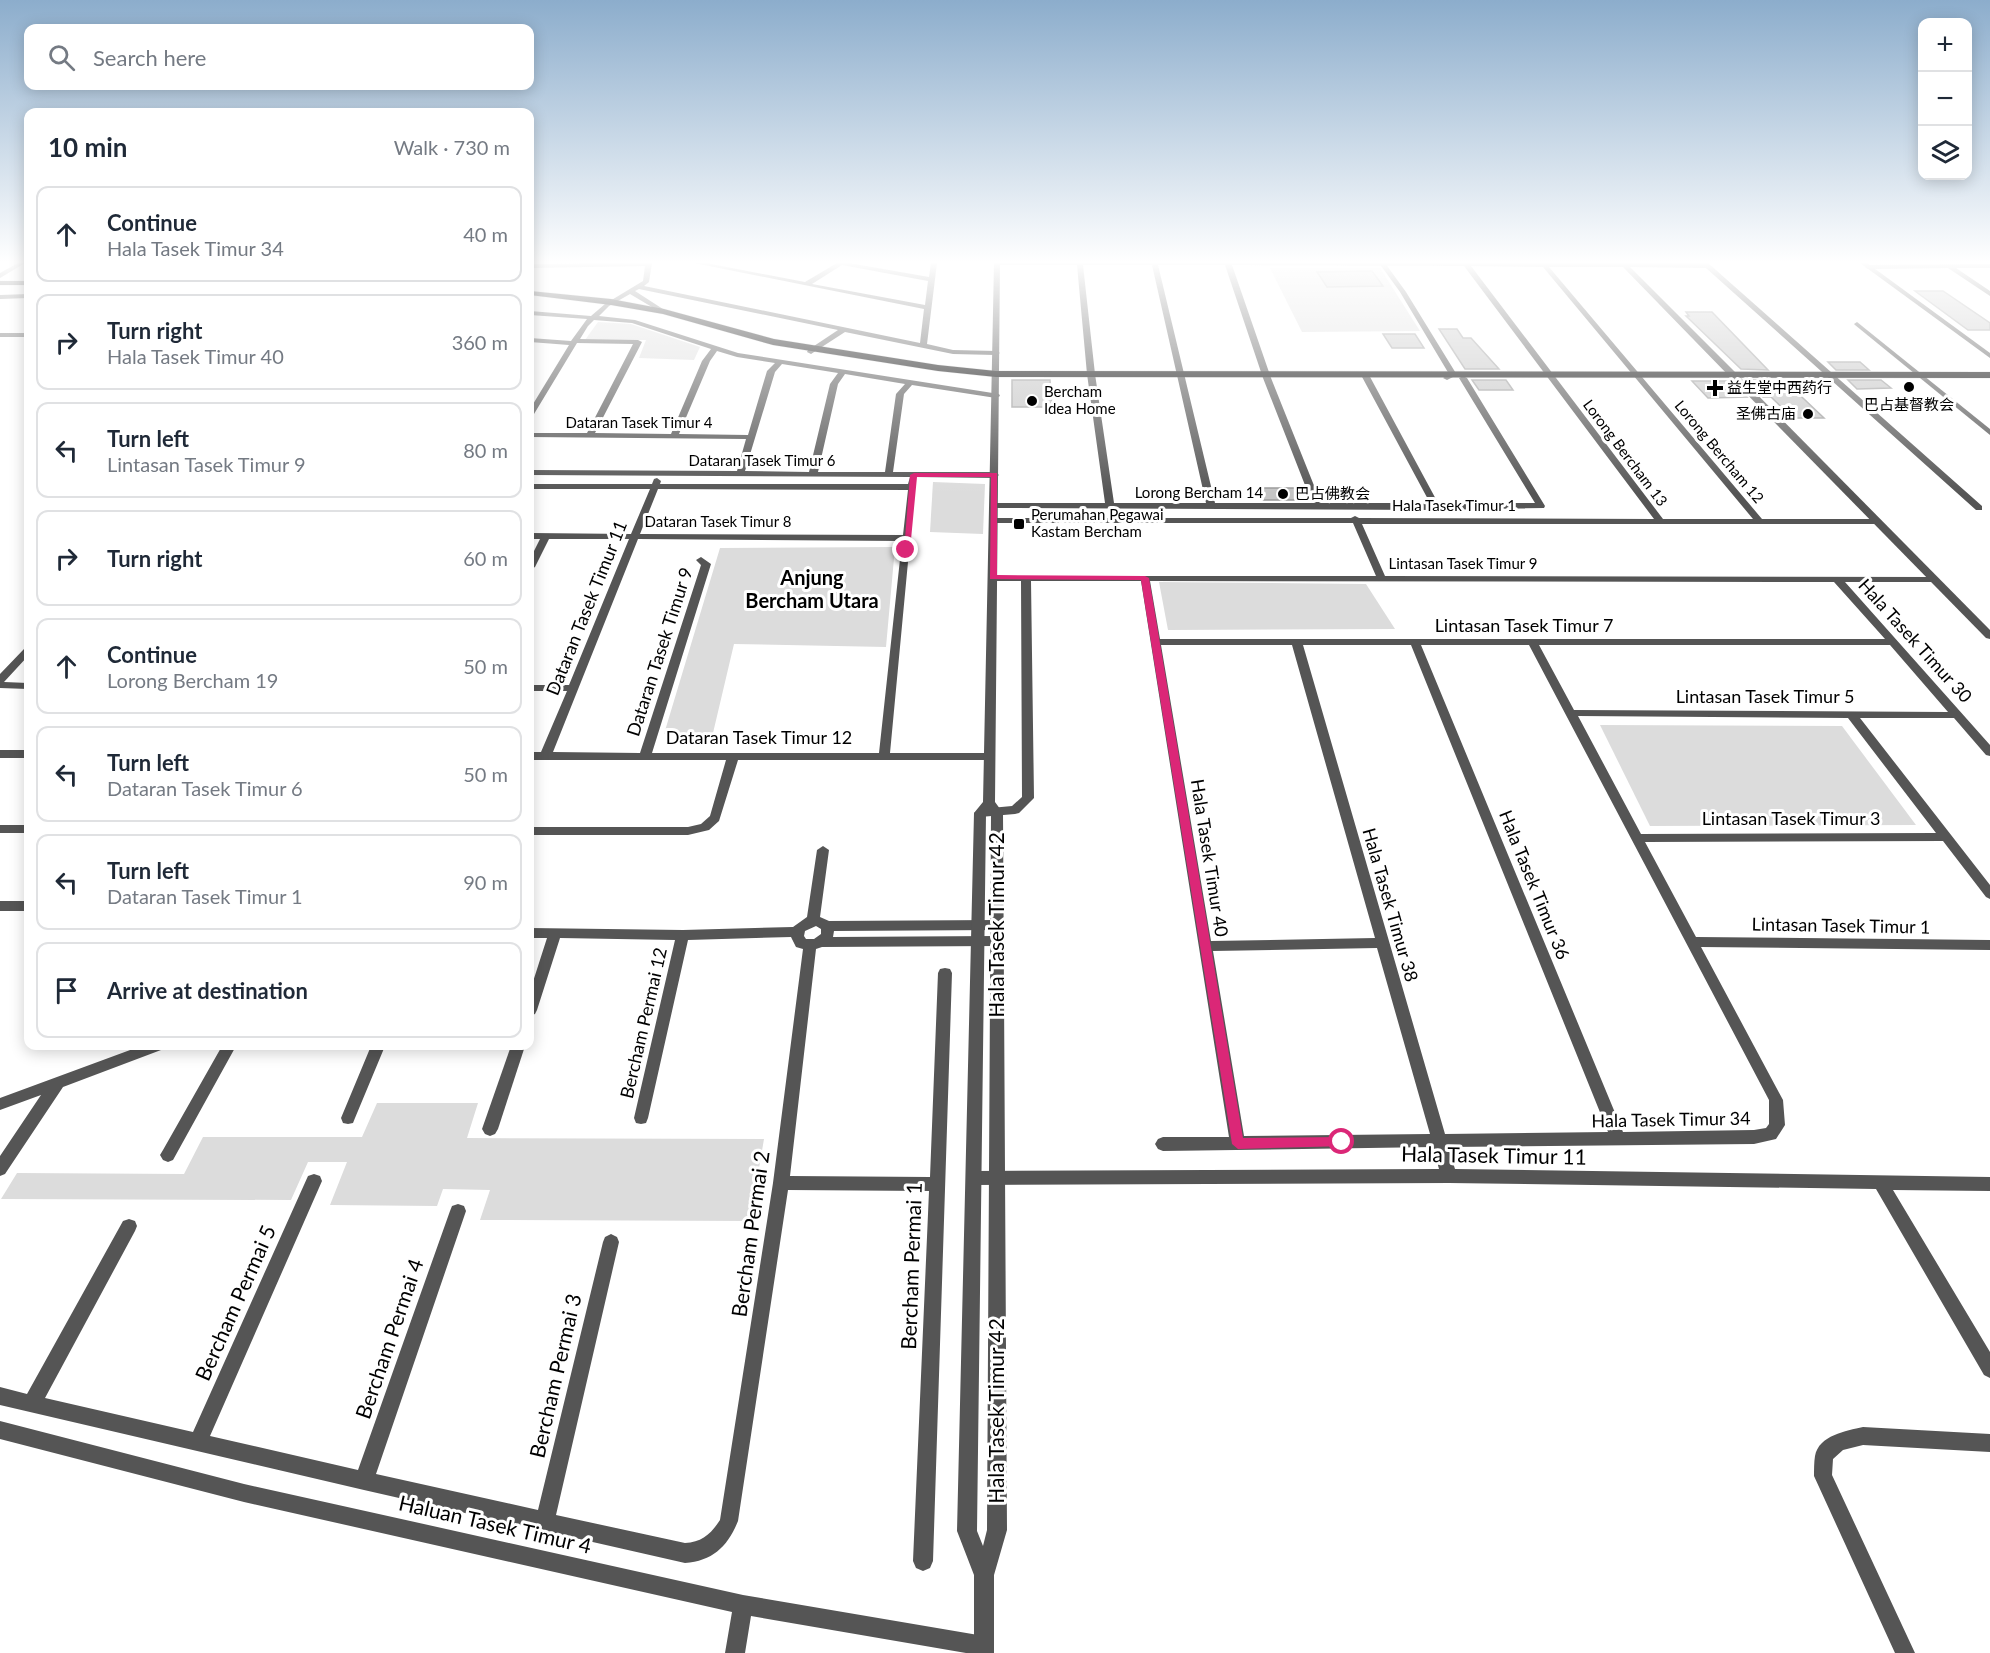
<!DOCTYPE html>
<html lang="en">
<head>
<meta charset="utf-8">
<style>
	body { margin:0; font-family:Lato,"Noto Sans SC",sans-serif; background:#f2f2f3; color:#1f2937 }
	.controls { position:absolute; right:18px; top:18px; display:grid; overflow:hidden; border-radius:12px; box-shadow:0 3px 15px #0003 }
	.controls button { width:54px; height:54px; display:grid; place-items:center; padding:0; border:0; border-bottom:2px solid #e0e1e3; background:#fff; color:#1f2937; font:30px sans-serif }
	.stop { position:absolute; width:18px; height:18px; margin:-14px; border:4px solid #db2777; border-radius:50%; background:#fff }
	.stop.end { background:#db2777; border-color:#fff; box-shadow:0 2px 6px #0008 }
	.list { margin:0; padding:0; list-style:none }
	h2 { display:flex; justify-content:space-between; align-items:center; height:78px; margin:0; padding:0 24px; font-size:26px }
	h2 small { font-size:20px; font-weight:400; color:#747a83 }
	.list li { display:grid; grid-template-columns:39px 1fr auto; gap:18px; align-items:center; box-sizing:border-box; height:96px; margin:0 12px 12px; padding:0 12px; border:2px solid #e0e1e3; border-radius:12px }
	.list b { display:block; font-size:22px; white-space:nowrap }
	.list p { margin:0; font-size:20px; white-space:nowrap; color:#747a83 }
	.list em { font-size:20px; font-style:normal; color:#747a83 }
	.icon { flex:none; width:33px; height:33px; fill:none; stroke:currentColor; stroke-width:2; stroke-linecap:round; stroke-linejoin:round }
	.map { position:relative; flex:none; width:1990px; height:1653px; overflow:hidden }
	.search { position:absolute; background:#fff; box-shadow:0 3px 15px #0003; left:24px; top:24px; width:510px; height:66px; display:flex; align-items:center; gap:15px; box-sizing:border-box; padding:0 21px; border-radius:12px; color:#747a83; font-size:22px }
	.panel { position:absolute; background:#fff; box-shadow:0 3px 15px #0003; left:24px; top:108px; width:510px; height:942px; border-radius:12px }
	.map>svg:first-child { display:block }
	.green { fill:#dcdcdc }
	.building { fill:#c4c4c4; stroke:#999; stroke-width:1.5 }
	.lines { fill:none; stroke-linecap:round; stroke-linejoin:round }
	.primary-casing { stroke:#dbdbdb; stroke-width:1 }
	.minor { fill:#555; fill-rule:evenodd }
	.tertiary { fill:#555; fill-rule:evenodd }
	.primary { fill:#000; fill-rule:evenodd }
	.route { fill:#db2777 }
	.poi-dot { fill:#000; stroke:#fff; stroke-width:2 }
	.labels { text-anchor:middle; stroke-width:6; stroke-linejoin:round; paint-order:stroke }
	.far-poi-label { font-size:15px; fill:#000; stroke:#fff; text-anchor:start }
	.far-street-label { font-size:15px; fill:#000; stroke:#fff }
	.street-label { font-size:18px; fill:#000; stroke:#fff }
	.neighbourhood-label { font-size:20px; font-weight:bold; fill:#000; stroke:#fff }
	.near-street-label { font-size:21px; fill:#000; stroke:#fff }
</style>
</head>
<body>
<div class="map">
<svg width="1990" height="1653" viewBox="0 0 1990 1653">
	<rect width="100%" height="100%" fill="#fff"/>
	<g class="green">
		<polygon points="1270,268 1380,268 1420,331 1302,332"/>
		<polygon points="598,322 631,324 700,347 694,360 639,358 646,340 585,340"/>
		<polygon points="933,482 985,484 983,534 930,532"/>
		<polygon points="895,547 886,647 734,644 713,733 664,734 720,548"/>
		<polygon points="1159,582 1366,584 1395,629 1168,630"/>
		<polygon points="1600,725 1842,726 1916,825 1650,826"/>
		<polygon points="377,1103 478,1103 467,1138 764,1139 750,1221 480,1220 490,1190 443,1189 437,1206 330,1205 347,1162 308,1162 291,1200 1,1199 17,1173 184,1174 203,1137 362,1137"/>
	</g>
	<g class="building">
		<polygon points="1372,271 1383,286 1327,287 1317,272"/>
		<polygon points="1915,291 1943,291 1990,323 1990,330 1968,330"/>
		<polygon points="1686,312 1712,312 1768,370 1741,369 1686,316 1689,316"/>
		<polygon points="1439,329 1457,329 1463,338 1471,338 1499,369 1465,369"/>
		<polygon points="1383,334 1415,334 1424,348 1392,348"/>
		<polygon points="1828,362 1860,362 1869,370 1836,370"/>
		<polygon points="1012,380 1050,380 1052,407 1012,407"/>
		<polygon points="1472,380 1506,380 1513,390 1479,390"/>
		<polygon points="1753,380 1786,382 1824,418 1793,418 1771,397 1763,397 1747,381"/>
		<polygon points="1848,380 1881,380 1891,388 1857,389"/>
		<polygon points="1692,381 1731,381 1747,397 1708,398"/>
		<polygon points="1259,488 1303,488 1308,500 1263,500"/>
	</g>
	<g class="lines">
		<defs>
			<g id="primary">
				<rect x="0" y="281" width="28" height="4"/>
				<polygon points="530,291 611,299 664,309 774,339 938,365 996,371 1990,372 1990,378 996,377 938,371 773,345 663,314 611,305 530,295"/>
			</g>
		</defs>
		<use href="#primary" class="primary-casing"/>
		<g class="minor">
			<polygon points="18,263 25,263 0,278 0,273"/>
			<path d="M652,263l-3,19 -5,4 276,57 4,-34 -230,-46h12l99,19 32,-19h12l80,14 2,-14h6l-10,81 26,6 43,1 4,2 -4,2 -43,-1 -108,-22 -34,22 -4,-2 1,-2 30,-20 -199,-41 -4,2 31,20v2h-4l-32,-19 -21,12 -10,10 36,4 103,33 261,41 1,2 -4,2 -84,-13 -8,9 -11,78h102l4,3 -4,3 -79,-1 -26,276h99l4,1 2,3 -2,3h-255l-19,61 -10,9 -21,5h-158v-8h158l13,-3 9,-8 16,-56h-196v-8h11l26,-61h-37v-6h39l60,-146h-80l-14,28 -5,3v-11l10,-20h-10v-6l101,1 19,-45h-120v-5h122l2,-5 3,-1 4,3 -1,3h248l2,-7 -380,-2v-5l207,1 9,-32 -216,-2v-4h57l46,-89 -56,-1 -43,71 -4,2v-7l39,-64 -39,-3v-4l41,3 16,-22 -57,-4v-4l61,5 14,-12 38,-23 2,-15 -115,2v-4zM842,265l86,16 -3,24 -113,-21zM594,320l38,3 79,26 -9,12 -31,73 -76,-1 47,-91 -4,-2 -58,-1 8,-13zM717,351l20,6 38,6 -8,8 -19,64 -69,-1 31,-73zM782,364l56,9 -8,11 -21,88 -64,-1 30,-99zM845,374l60,10 -9,10 -11,78h-67l20,-88zM658,489l250,1 -5,45 -263,-1zM638,539l264,2 -23,212h-227l59,-189 -10,-7 -5,3 5,5 -61,188 -87,-1z"/>
			<path d="M994,263h714l274,243v4h-6l-270,-242 -76,-1 106,106v4h-6l-107,-110h-74l213,252h115l4,3 -1,2h-518l23,52 552,1v4l-3,1h-89l145,163v11l-4,-1 -32,-37h-94l130,167v14l-4,-2 -43,-56 -298,1 51,95 294,3v10l-289,-3 82,153 2,25 -9,14 -22,5 -306,3 7,22 535,8v14l-97,-1 97,162v26l-6,-3 -108,-186 -427,-6 -475,2 -5,-2 -3,-5 3,-5 5,-2 465,-2 -6,-22 -270,4 -5,-2 -3,-5 3,-5 5,-2h66l-88,-556h-110l3,217 -15,15 -4,1 -35,3 -6,-4 6,-4 32,-3 10,-9 -1,-216h-28l-5,-3 2,-2h386l-23,-53h-359l-4,-3 1,-2h360l4,-2 4,2 295,1 -190,-253 -232,-1 39,113 50,125h109l-69,-128 4,-2 4,2 69,128h97l-76,-125 4,-2 4,2 78,128 -1,2 -108,2 -445,-2 -1,-2 4,-3h111l-18,-129 -10,-109h-80zM1083,265h69l54,238h-92l-19,-129zM1158,265h67l38,113 49,125h-97zM1471,266l72,1 210,252h-90zM1150,581l684,1 51,57h-725zM1161,645h131l83,293 -164,3zM1303,645h108l197,487 -163,2zM1421,645h108l240,455v24l-3,4 -12,2 -131,2zM1539,645h351l58,67 -374,-2zM1578,716l270,2 88,115 -295,1zM1377,948l53,186 -186,2 -31,-185z"/>
			<polygon points="1990,264 1990,268 1956,268 1990,291 1990,296 1948,268 1868,269 1865,267 1868,265"/>
			<polygon points="28,294 28,298 0,299 0,295"/>
			<polygon points="1857,322 1990,429 1990,435 1855,325 1854,324"/>
			<rect x="0" y="333" width="28" height="4"/>
			<polygon points="28,648 28,656 4,682 28,683 28,689 0,688 0,674 24,649"/>
			<rect x="0" y="750" width="28" height="8"/>
			<rect x="0" y="825" width="28" height="8"/>
			<path d="M823,846l6,4 -9,67 9,4 167,-1 5,2 1,3 -1,3 -5,2 -162,1 -1,6 163,-1 5,1 2,4 -2,4 -5,1 -174,1 -6,2 -26,227 140,1 8,-204 2,-4 5,-1 5,1 2,4 -19,588 -3,7 -7,3 -7,-3 -3,-7 16,-370 -141,-1 -50,331c-10,25 -25,40 -53,42l-321,-73 -364,-85v-18l27,7 96,-173 6,-2 6,2 2,5 -2,5 -90,167 148,34 115,-256 6,-2 6,2 2,5 -112,255 148,34 92,-259 2,-5 6,-2 6,2 2,5 -90,263 162,36 65,-268 2,-5 6,-3 6,3 2,5 -63,273 129,28c17,-1 26,-9 35,-23l53,-337 30,-234 -7,-2 -5,-10 -103,3 -40,178 -2,5 -5,1 -5,-1 -2,-5 41,-178 -115,-2 -23,72 -2,4 -5,2v-25l17,-53h-17v-10l153,2 110,-3 14,-10 10,-67zM816,926l5,3v5l-7,5h-8l-2,-3 1,-5z"/>
			<rect x="0" y="901" width="28" height="10"/>
			<polygon points="141,1046 163,1046 161,1050 63,1087 5,1174 0,1176 0,1156 41,1095 0,1110 0,1098"/>
			<polygon points="222,1046 236,1046 173,1160 168,1162 163,1160 160,1155 163,1150"/>
			<polygon points="371,1046 385,1046 355,1118 353,1123 348,1124 343,1123 341,1118"/>
			<polygon points="511,1046 525,1046 498,1129 495,1134 490,1136 485,1134 482,1129"/>
			<polygon points="0,1421 244,1484 743,1595 984,1636 991,1639 994,1646 991,1653 966,1653 751,1616 745,1653 725,1653 732,1612 244,1502 0,1439"/>
			<path d="M1863,1427l127,7v18l-127,-7 -20,5 -10,9 -1,16 83,178h-20l-81,-177c0,-6 0,-14 1,-20 4,-21 31,-25 48,-29z"/>
		</g>
		<g class="tertiary">
			<path d="M994,263h6l-5,539 8,11 4,717 -13,45v78h-20v-78l-17,-44 17,-718 9,-11zM989,811l2,3 -4,716 -4,16 -6,-15 9,-717z"/>
			<polygon points="1379,263 1385,263 1406,292 1457,375 1447,380 1443,378 1449,374 1400,292"/>
			<polygon points="1860,263 1867,263 1990,353 1990,358"/>
			<polygon points="1730,373 1736,373 1990,630 1990,639 1986,638 1730,377"/>
		</g>
		<use href="#primary" class="primary"/>
	</g>
	<linearGradient id="sky" x2="0" y2="1"><stop stop-color="#8cadcc"/><stop offset="0.53" stop-color="#fff"/><stop offset="1" stop-color="#fff" stop-opacity="0"/></linearGradient>
	<rect width="1990" height="494" fill="url(#sky)"/>
	<polygon class="route" points="914,473 997,473 997,575 1145,576 1149,578 1243,1138 1342,1137 1346,1139 1346,1146 1238,1149 1232,1144 1141,580 990,579 991,477 917,477 910,550 904,552 910,475"/>
	<g class="poi-dot">
		<circle cx="1909" cy="387" r="6"/>
		<path d="M1712 379h6v6h6v6h-6v6h-6v-6h-6v-6h6z"/>
		<circle cx="1032" cy="401" r="6"/>
		<circle cx="1808" cy="414" r="6"/>
		<circle cx="1283" cy="494" r="6"/>
		<rect x="1013" y="518" width="12" height="12" rx="3"/>
	</g>
	<g class="labels">
		<g class="far-poi-label">
			<text x="1727" y="393">益生堂中西药行</text>
			<text x="1044" y="397">Bercham<tspan x="1044" dy="17">Idea Home</tspan></text>
			<text x="1909" y="410" text-anchor="middle">巴占基督教会</text>
			<text x="1796" y="419" text-anchor="end">圣佛古庙</text>
			<text x="1295" y="499">巴占佛教会</text>
			<text x="1031" y="520">Perumahan Pegawai<tspan x="1031" dy="17">Kastam Bercham</tspan></text>
		</g>
		<g class="far-street-label">
			<text x="639" y="428">Dataran Tasek Timur 4</text>
			<text transform="translate(1719 452) rotate(50)" y="5">Lorong Bercham 12</text>
			<text transform="translate(1625 453) rotate(53)" y="5">Lorong Bercham 13</text>
			<text x="762" y="466">Dataran Tasek Timur 6</text>
			<text x="1199" y="498">Lorong Bercham 14</text>
			<text x="1454" y="511">Hala Tasek Timur 1</text>
			<text x="718" y="527">Dataran Tasek Timur 8</text>
			<text x="1463" y="569">Lintasan Tasek Timur 9</text>
		</g>
		<g class="street-label">
			<text transform="translate(587 608) rotate(-68)" y="6">Dataran Tasek Timur 11</text>
			<text x="1524" y="632">Lintasan Tasek Timur 7</text>
			<text transform="translate(1915 641) rotate(48)" y="6">Hala Tasek Timur 30</text>
			<text transform="translate(660 652) rotate(-72)" y="6">Dataran Tasek Timur 9</text>
			<text x="1765" y="703">Lintasan Tasek Timur 5</text>
			<text x="759" y="744">Dataran Tasek Timur 12</text>
			<text x="1791" y="825">Lintasan Tasek Timur 3</text>
			<text transform="translate(1209 858) rotate(81)" y="6">Hala Tasek Timur 40</text>
			<text transform="translate(1534 885) rotate(68)" y="6">Hala Tasek Timur 36</text>
			<text transform="translate(1390 905) rotate(74)" y="6">Hala Tasek Timur 38</text>
			<text transform="translate(1841 926) rotate(1)" y="6">Lintasan Tasek Timur 1</text>
			<text transform="translate(644 1023) rotate(-77)" y="6">Bercham Permai 12</text>
			<text transform="translate(1671 1120) rotate(-1)" y="6">Hala Tasek Timur 34</text>
		</g>
		<g class="neighbourhood-label">
			<text x="812" y="585">Anjung<tspan x="812" dy="23">Bercham Utara</tspan></text>
		</g>
		<g class="near-street-label">
			<text transform="translate(997 925) rotate(-90)" y="7">Hala Tasek Timur 42</text>
			<text transform="translate(1494 1156) rotate(1)" y="7">Hala Tasek Timur 11</text>
			<text transform="translate(751 1234) rotate(-82)" y="7">Bercham Permai 2</text>
			<text transform="translate(912 1266) rotate(-88)" y="7">Bercham Permai 1</text>
			<text transform="translate(236 1303) rotate(-66)" y="7">Bercham Permai 5</text>
			<text transform="translate(390 1339) rotate(-71)" y="7">Bercham Permai 4</text>
			<text transform="translate(556 1376) rotate(-77)" y="7">Bercham Permai 3</text>
			<text transform="translate(997 1411) rotate(-90)" y="7">Hala Tasek Timur 42</text>
			<text transform="translate(495 1525) rotate(13)" y="7">Haluan Tasek Timur 4</text>
		</g>
	</g>
</svg>
<div class="controls">
<button>+</button>
<button>−</button>
<button><svg class="icon" aria-label="layers" viewBox="0 0 24 24"><path d="M12 4l9 5-9 5-9-5zM3 14l9 5 9-5"/></svg></button>
</div>
<div class="stop" style="left:1342px;top:1142px"></div>
<div class="stop end" style="left:906px;top:550px"></div>
<div class="search"><svg class="icon" aria-label="search" viewBox="0 0 24 24"><circle cx="10" cy="10" r="6"/><path d="M15 15l6 6"/></svg>Search here</div>
<section class="panel">
<h2>10 min<small>Walk · 730 m</small></h2>
<ul class="list">
<li><svg class="icon" aria-label="ahead" viewBox="0 0 24 24"><path d="M12 20V5M6 11l6-6 6 6"/></svg><div><b>Continue</b><p>Hala Tasek Timur 34</p></div><em>40 m</em></li>
<li><svg class="icon" aria-label="right" viewBox="0 0 24 24"><path d="M7 20v-9h11M14 6l5 5-5 5"/></svg><div><b>Turn right</b><p>Hala Tasek Timur 40</p></div><em>360 m</em></li>
<li><svg class="icon" aria-label="left" viewBox="0 0 24 24"><path d="M17 20v-9H6M10 6l-5 5 5 5"/></svg><div><b>Turn left</b><p>Lintasan Tasek Timur 9</p></div><em>80 m</em></li>
<li><svg class="icon" aria-label="right" viewBox="0 0 24 24"><path d="M7 20v-9h11M14 6l5 5-5 5"/></svg><div><b>Turn right</b></div><em>60 m</em></li>
<li><svg class="icon" aria-label="ahead" viewBox="0 0 24 24"><path d="M12 20V5M6 11l6-6 6 6"/></svg><div><b>Continue</b><p>Lorong Bercham 19</p></div><em>50 m</em></li>
<li><svg class="icon" aria-label="left" viewBox="0 0 24 24"><path d="M17 20v-9H6M10 6l-5 5 5 5"/></svg><div><b>Turn left</b><p>Dataran Tasek Timur 6</p></div><em>50 m</em></li>
<li><svg class="icon" aria-label="left" viewBox="0 0 24 24"><path d="M17 20v-9H6M10 6l-5 5 5 5"/></svg><div><b>Turn left</b><p>Dataran Tasek Timur 1</p></div><em>90 m</em></li>
<li><svg class="icon" aria-label="arrive" viewBox="0 0 24 24"><path d="M6 21V4h12l-3 4 3 4H6"/></svg><div><b>Arrive at destination</b></div></li>
</ul>
</section>
</div>
</body>
</html>
